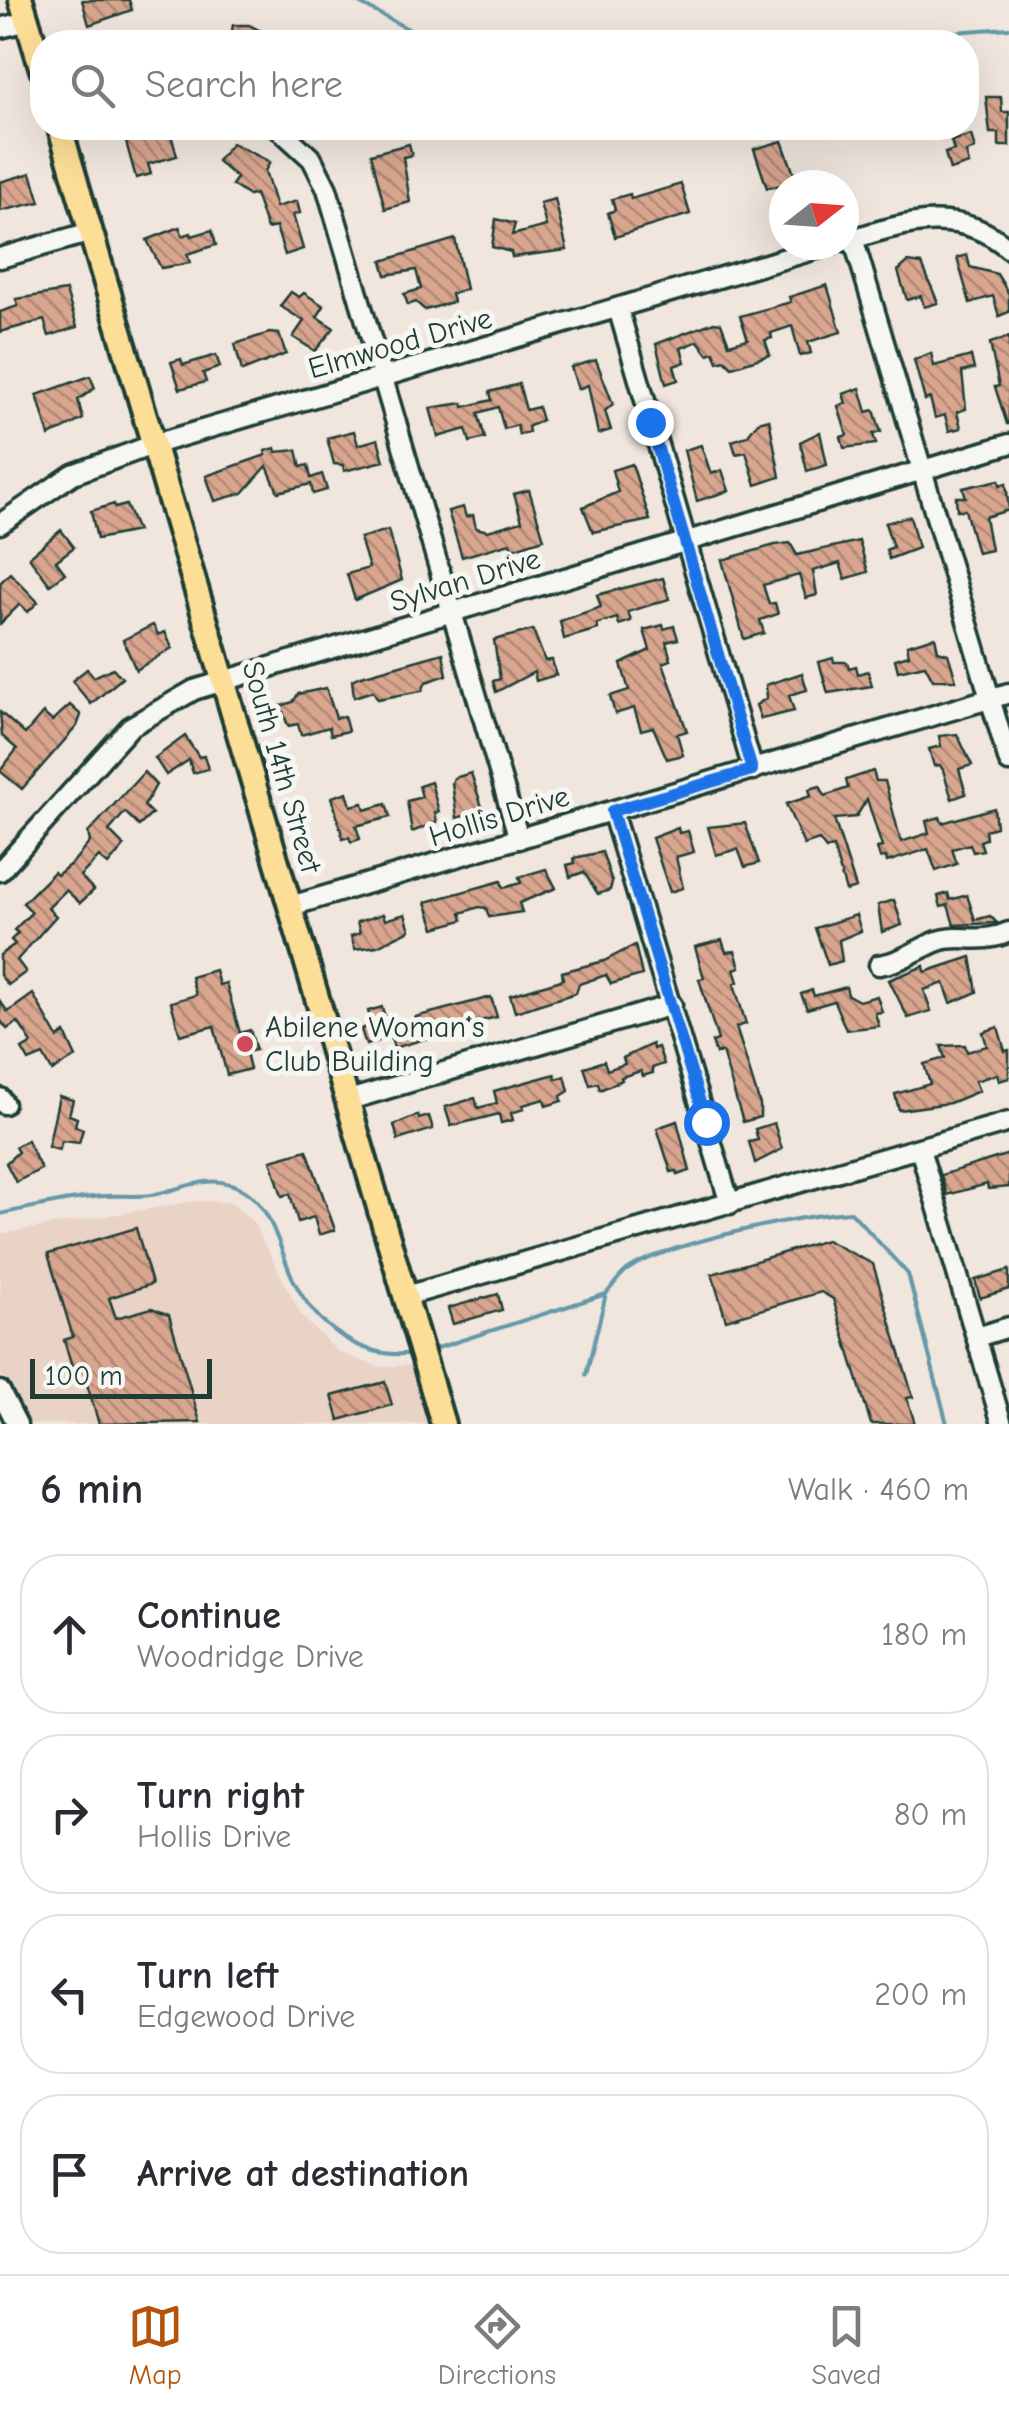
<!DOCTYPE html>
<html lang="en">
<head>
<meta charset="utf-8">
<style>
	body { margin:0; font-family:"Comic Neue",sans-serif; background:#f2f2f3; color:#2b2b33 }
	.compass { position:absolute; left:769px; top:170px; width:90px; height:90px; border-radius:50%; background:#fff; box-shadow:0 10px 40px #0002; rotate:73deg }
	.scale { position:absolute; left:30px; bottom:25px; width:182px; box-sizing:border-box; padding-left:10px; border:5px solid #1f3d34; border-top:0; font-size:28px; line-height:35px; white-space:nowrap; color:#1f3d34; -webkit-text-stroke:8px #f6f6f2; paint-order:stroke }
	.stop { position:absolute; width:30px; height:30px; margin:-22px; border:8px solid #1a73e8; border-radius:50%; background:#fff }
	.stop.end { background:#1a73e8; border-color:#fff; box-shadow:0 2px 10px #0008 }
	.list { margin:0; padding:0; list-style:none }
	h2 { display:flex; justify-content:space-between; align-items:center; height:130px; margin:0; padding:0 40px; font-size:42px }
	h2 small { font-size:32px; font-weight:400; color:#7c7c81 }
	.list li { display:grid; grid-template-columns:65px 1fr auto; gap:30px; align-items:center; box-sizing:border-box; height:160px; margin:0 20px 20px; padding:0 20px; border:2px solid #e1e1e2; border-radius:40px }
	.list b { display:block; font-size:38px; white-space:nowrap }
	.list p { margin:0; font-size:32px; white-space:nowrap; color:#7c7c81 }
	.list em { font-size:32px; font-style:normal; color:#7c7c81 }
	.icon { flex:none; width:55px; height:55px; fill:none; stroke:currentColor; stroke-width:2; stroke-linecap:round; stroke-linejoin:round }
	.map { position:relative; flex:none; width:1009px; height:1424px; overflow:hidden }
	.search { position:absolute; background:#fff; box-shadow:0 10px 40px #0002; left:30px; right:30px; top:30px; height:110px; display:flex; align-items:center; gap:25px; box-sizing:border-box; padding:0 35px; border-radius:40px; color:#7c7c81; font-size:38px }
	.sheet { height:850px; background:#fff }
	nav { display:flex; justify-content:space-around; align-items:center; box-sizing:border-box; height:140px; border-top:2px solid #e1e1e2; background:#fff; font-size:28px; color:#7c7c81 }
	nav a { display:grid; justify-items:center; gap:5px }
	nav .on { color:#b45309 }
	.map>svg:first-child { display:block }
	.built { fill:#e9d2c6 }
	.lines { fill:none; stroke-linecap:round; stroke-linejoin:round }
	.stream { stroke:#6598a8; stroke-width:4 }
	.building { fill:url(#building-back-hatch); stroke:#1f3d34; stroke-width:2.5 }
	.minor-casing { stroke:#1f3d34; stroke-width:25 }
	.major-casing { stroke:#1f3d34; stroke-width:30 }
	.minor { stroke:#f6f6f2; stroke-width:18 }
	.major { stroke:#fcde96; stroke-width:22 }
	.route { stroke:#1a73e8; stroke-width:12 }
	.poi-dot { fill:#d1495b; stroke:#f6f6f2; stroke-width:4 }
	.labels { text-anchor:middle; stroke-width:10; stroke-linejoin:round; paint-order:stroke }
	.street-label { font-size:30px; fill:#1f3d34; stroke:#f6f6f2 }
	.poi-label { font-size:30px; fill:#1f3d34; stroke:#f6f6f2; text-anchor:start }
</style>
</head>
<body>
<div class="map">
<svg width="1009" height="1424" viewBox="0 0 1009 1424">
	<defs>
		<pattern id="building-back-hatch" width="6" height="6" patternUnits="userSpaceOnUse" patternTransform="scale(2.5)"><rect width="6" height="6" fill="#d9a58e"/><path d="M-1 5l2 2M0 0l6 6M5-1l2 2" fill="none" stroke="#af8875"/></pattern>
	</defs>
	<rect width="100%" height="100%" fill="#f0e6de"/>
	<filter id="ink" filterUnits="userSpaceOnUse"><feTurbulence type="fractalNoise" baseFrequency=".01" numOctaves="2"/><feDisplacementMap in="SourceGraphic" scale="20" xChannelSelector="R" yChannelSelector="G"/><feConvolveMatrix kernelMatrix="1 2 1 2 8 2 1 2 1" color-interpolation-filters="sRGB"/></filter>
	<g filter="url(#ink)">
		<polygon class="built" points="195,1201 231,1202 253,1222 302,1317 338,1352 379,1367 411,1365 428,1424 31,1424 11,1383 0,1374 0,1234"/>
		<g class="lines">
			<g class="stream">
				<polyline points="353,0 433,42"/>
				<polyline points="810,42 1009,28"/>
				<path d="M0,1214c35,-7 70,-16 105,-18 16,-1 31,1 46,-1 24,-4 51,-18 75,-12 45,10 51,62 67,96 22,46 68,82 121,74"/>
				<path d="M428,1351l178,-57c6,-7 13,-18 21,-24 37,-26 177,-56 224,-58l57,62 39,150"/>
				<polyline points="586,1375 606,1294"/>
			</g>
		</g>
		<g class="building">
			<polygon points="82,0 129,0 132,10 89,25"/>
			<polygon points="233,25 249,25 267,34 264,42 230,42"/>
			<polygon points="986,97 1001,97 1002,112 1009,112 1009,146 999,146 999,133 990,133"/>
			<polygon points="152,128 169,128 177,156 148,164 151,174 136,178 126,142 154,135"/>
			<polygon points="971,135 975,149 966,152 969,164 950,170 945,153 954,150 951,141"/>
			<polygon points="782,141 797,182 767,188 754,149"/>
			<polygon points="232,143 270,162 265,171 276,207 297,201 300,213 293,215 303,249 285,255 276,227 267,229 255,194 249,196 232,185 237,178 217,161"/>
			<polygon points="409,144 412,155 403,157 410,202 385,209 371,154"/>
			<polygon points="31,173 40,202 0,211 0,182"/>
			<polygon points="681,184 690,214 615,237 608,213 615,210 612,199 630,194 631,199"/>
			<polygon points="555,199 567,250 512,257 511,252 492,247 496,219 515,224 512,235 546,226 540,203"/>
			<polygon points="180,227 182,236 191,233 192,236 212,230 216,245 187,254 190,263 161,268 147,240"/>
			<polygon points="455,239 466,289 451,294 453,302 425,310 416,302 408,305 404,294 421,289 416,270 386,275 382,261"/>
			<polygon points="967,255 970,267 997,274 1009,294 1009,312 999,316 993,296 970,303 957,258"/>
			<polygon points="908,262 922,264 938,303 924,307 921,296 907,300 898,271"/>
			<polygon points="827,285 841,332 808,342 811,353 800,356 792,326 771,333 772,338 765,340 770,355 732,367 725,360 718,362 714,352 708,354 698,341 681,348 685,362 674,366 678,380 666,384 656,344 714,322 721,323 729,344 748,339 740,316 791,302 789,297"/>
			<polygon points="66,291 77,327 49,336 44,320 0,332 0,312 18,306 16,299"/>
			<polygon points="291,292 299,297 304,293 324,306 317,317 334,328 315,351 293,337 304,321 280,306"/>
			<polygon points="269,333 279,334 286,354 242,371 235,344"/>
			<polygon points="1009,337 1009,424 1007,424 995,387 999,386 990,343"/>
			<polygon points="931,353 934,366 971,356 974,369 962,372 966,409 957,412 961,428 949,431 945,415 935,418 930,398 925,400 914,360"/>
			<polygon points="216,355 220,367 203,373 206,382 180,389 171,362 181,359 183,365"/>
			<polygon points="596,360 613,404 605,411 611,430 598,434 588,385 578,389 571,367"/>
			<polygon points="90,376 95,388 78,400 83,419 49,436 37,395"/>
			<polygon points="519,384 526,410 538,407 542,420 528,427 529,432 519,435 517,425 504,429 498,407 478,413 485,438 470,442 466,429 438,437 430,408 463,403 464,407 492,400 490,392"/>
			<polygon points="860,388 867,412 874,410 881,432 873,434 876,444 844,448 841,437 847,435 838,406 846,403 843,394"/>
			<polygon points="769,419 780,477 756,485 746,452 736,454 732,441 747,436 758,422"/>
			<polygon points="354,431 358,445 378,439 384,461 344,471 343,465 334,464 327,438"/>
			<polygon points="820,432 827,465 807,471 800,442"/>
			<polygon points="701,445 711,474 722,470 729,491 697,501 684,450"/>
			<polygon points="275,448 276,452 297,450 301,467 308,465 311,478 322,474 327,490 313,494 311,484 278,492 267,466 243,493 215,501 206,476 266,455 265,451"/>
			<polygon points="632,464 650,520 593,532 583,507 618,492 612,470"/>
			<polygon points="999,480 1000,485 1006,483 1009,510 985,517 991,550 977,553 965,510 957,510 956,497 966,497 963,488"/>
			<polygon points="529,490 544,539 512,549 510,543 462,557 448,511 463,507 466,517 473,515 476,528 488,531 522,521 514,494"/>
			<polygon points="114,504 115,508 126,505 137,531 97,539 91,511"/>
			<polygon points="910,516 918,548 889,559 886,550 893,547 885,523"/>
			<polygon points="61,530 74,547 56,561 65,573 50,585 29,557"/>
			<polygon points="388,530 402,580 355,600 347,574 369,568 360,538"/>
			<polygon points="859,541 868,572 845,579 840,563 813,571 817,595 806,598 799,575 763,585 769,604 775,603 778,614 760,620 764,633 744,639 722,560 775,545 790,543 797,555"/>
			<polygon points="10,573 38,602 28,612 20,604 0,624 0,583"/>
			<polygon points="663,578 669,599 628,612 631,621 619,625 617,618 597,624 598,629 564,639 560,621 601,607 597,595"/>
			<polygon points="153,625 158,635 165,632 172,648 136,670 123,640"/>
			<polygon points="663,625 664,629 674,626 678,639 666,642 671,660 663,663 687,731 677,734 683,755 667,759 653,727 641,730 634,708 615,714 610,696 629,690 621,664 650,650 644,630"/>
			<polygon points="533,630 545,661 552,660 556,675 536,681 534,672 496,692 493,681 500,679 494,640"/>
			<polygon points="935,637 938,651 948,654 956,680 933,680 925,665 898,671 895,659 909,655 907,645"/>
			<polygon points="443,653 447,675 426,682 422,691 378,699 373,691 354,697 352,680 358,677"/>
			<polygon points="833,658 834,662 847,662 849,668 856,666 858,674 868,671 872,686 828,693 819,662"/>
			<polygon points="113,668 122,678 91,704 72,681 87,669 94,677"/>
			<polygon points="802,673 807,690 789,695 794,711 761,719 756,705 767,698 766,685"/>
			<polygon points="326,688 336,718 344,716 348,731 331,735 329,727 301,735 298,724 288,726 281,706 293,702 298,694"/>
			<polygon points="70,705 81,715 77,726 22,789 0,771 17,749 2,736 0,712 25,734 43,713 52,721"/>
			<polygon points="957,734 972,765 959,769 966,794 952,799 943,770 940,765 934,766 929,749 941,746 939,736"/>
			<polygon points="185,736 199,757 204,756 208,769 193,773 189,760 166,775 155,758"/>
			<polygon points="873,771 876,781 885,781 901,842 929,833 926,821 940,817 942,823 994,808 996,827 985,830 986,839 980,841 983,850 973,852 970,844 952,849 957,864 936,871 928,849 887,862 886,857 880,858 877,848 882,847 867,799 856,817 834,819 856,888 846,891 833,847 826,849 819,840 804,845 786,804 811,796 809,789 820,786 825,796 848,788 846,780"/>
			<polygon points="144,772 156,785 144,806 152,814 139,826 125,812 109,831 124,846 108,865 99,857 80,876 94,890 80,903 66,890 48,908 56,916 17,960 26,972 8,985 0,975 0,955 15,944 11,940 18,933 14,930 32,912 23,903 54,872 57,875 73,862 90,842 88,833"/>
			<polygon points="471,773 483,810 457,818 452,783 454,778"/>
			<polygon points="431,782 439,812 435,813 437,822 412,832 407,801 422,797 419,786"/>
			<polygon points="347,792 351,806 363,803 365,810 386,804 390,817 356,826 360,839 351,842 349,837 343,839 332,797"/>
			<polygon points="745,823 759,863 745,867 738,849 716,855 708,827"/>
			<polygon points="678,828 679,833 688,831 694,852 676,857 683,888 670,892 652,838"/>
			<polygon points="602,852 612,882 610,890 598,894 584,872 570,877 567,865 575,863 574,858"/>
			<polygon points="546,869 556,888 519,903 522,912 489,917 486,908 479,907 461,913 463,920 435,928 426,902 501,881 503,888 521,883 519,877"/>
			<polygon points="948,893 950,900 967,895 975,920 990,916 997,923 954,925 948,905 941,907 938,896"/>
			<polygon points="894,900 902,925 882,932 878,905"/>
			<polygon points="383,914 385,920 405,914 410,930 377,946 355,949 351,936 360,933 357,922"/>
			<polygon points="856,915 861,931 839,940 842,961 828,965 815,928"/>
			<polygon points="722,940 726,952 735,951 740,967 734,969 738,982 734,984 746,1024 736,1027 760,1105 760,1117 743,1122 722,1052 716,1054 712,1042 718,1040 699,979 704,978 695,947"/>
			<polygon points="635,945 642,975 611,984 606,975 579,984 576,993 515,1012 510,995 558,981 563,979 562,972 604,961"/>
			<polygon points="971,957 977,992 951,1003 944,983 924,990 931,1011 908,1018 889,980 924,966 925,972"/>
			<polygon points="215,970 219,985 226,983 240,1033 250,1030 256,1050 246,1052 250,1069 227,1075 214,1026 180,1035 171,1002 196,995 191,977"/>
			<polygon points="846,987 848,995 859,1001 877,996 882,1012 875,1013 879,1026 846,1030 834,1001 807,1009 801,994 812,990 814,996"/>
			<polygon points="33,994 58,1038 65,1033 76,1057 52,1071 43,1055 29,1061 22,1049 32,1043 18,1022 7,1029 0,1020 0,1001 8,1012"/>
			<polygon points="491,997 497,1017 445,1029 446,1033 394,1048 391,1037 366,1045 361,1029 372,1025 368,1011 382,1007 387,1024 396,1021 398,1027 417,1022 415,1017"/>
			<polygon points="998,1027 1005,1051 1009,1050 1009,1078 999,1081 997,1074 975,1081 979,1091 950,1103 899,1110 895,1094 930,1084 924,1064 945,1058 941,1046 965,1045 967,1052 987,1046 983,1032"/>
			<polygon points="652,1044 653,1049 658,1047 664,1064 652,1068 653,1073 643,1076 641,1071 621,1077 622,1080 600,1090 598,1083 590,1085 584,1067 604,1061 607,1070 625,1064 623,1058"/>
			<polygon points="555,1074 556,1079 565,1076 569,1091 561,1096 562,1101 546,1106 544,1099 523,1105 524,1109 511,1113 513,1120 501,1123 499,1114 451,1126 445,1107 475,1098 478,1108 497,1103 494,1091"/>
			<polygon points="59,1096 73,1100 69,1115 77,1118 75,1126 83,1129 79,1143 62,1141 59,1150 48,1147"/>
			<polygon points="418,1115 419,1119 429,1116 433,1129 398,1140 394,1125"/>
			<polygon points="677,1121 690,1171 678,1175 677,1171 671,1172 657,1128"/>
			<polygon points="774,1123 782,1149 755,1163 749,1142 758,1140 755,1129"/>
			<polygon points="27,1140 41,1169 16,1182 6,1163 18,1152 15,1147"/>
			<polygon points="307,1150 335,1230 319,1235 314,1217 298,1222 290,1194 282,1196 271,1160"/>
			<polygon points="1009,1154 1009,1187 988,1189 987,1184 947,1195 941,1175"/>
			<polygon points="136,1228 152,1284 109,1298 116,1318 152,1308 169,1315 200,1422 99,1424 82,1368 73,1371 64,1340 73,1337 48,1254"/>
			<polygon points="826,1240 873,1264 913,1397 907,1398 915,1424 871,1424 833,1299 821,1292 726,1320 712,1274"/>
			<polygon points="1009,1270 1009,1289 980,1298 975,1280"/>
			<polygon points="498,1294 502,1310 453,1324 448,1308"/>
			<polygon points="385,1382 392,1405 339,1420 332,1396"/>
		</g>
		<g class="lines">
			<defs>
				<g id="minor">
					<polyline points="0,28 28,21"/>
					<polyline points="278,128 312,159 327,189 519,839"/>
					<polyline points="853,238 1009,762"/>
					<path d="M845,241c57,-17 113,-37 164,8"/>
					<polyline points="0,258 91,232"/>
					<polyline points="618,308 753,770"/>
					<polyline points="0,524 73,474 155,444 830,245"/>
					<polyline points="612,811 730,1204"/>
					<polyline points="0,871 130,727 194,690 1009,444"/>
					<polyline points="291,906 1009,693"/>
					<path d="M879,965c23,-3 38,-16 59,-24 22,-8 42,4 71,-9"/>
					<polyline points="0,1098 4,1104"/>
					<polyline points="349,1100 672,1005"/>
					<polyline points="920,1149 1002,1424"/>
					<polyline points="406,1296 1009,1122"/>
					<polyline points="977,1337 1009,1327"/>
					<polyline points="0,1391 17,1424"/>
				</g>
				<g id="major">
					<polyline points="21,0 42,70"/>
					<polyline points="60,128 443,1424"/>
				</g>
			</defs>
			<use href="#minor" class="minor-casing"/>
			<use href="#major" class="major-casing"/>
			<use href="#minor" class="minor"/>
			<use href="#major" class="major"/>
		</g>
	</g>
	<g class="lines" filter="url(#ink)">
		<polyline class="route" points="650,422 752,770 612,811 706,1122"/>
	</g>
	<circle class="poi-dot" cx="245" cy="1044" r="10"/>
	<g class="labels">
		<g class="street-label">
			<text transform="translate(400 343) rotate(-16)" y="10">Elmwood Drive</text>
			<text transform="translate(465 580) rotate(-17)" y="10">Sylvan Drive</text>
			<text transform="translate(282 767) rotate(74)" y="10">South 14th Street</text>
			<text transform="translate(499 816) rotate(-17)" y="10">Hollis Drive</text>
		</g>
		<g class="poi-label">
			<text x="265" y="1037">Abilene Woman's<tspan x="265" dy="34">Club Building</tspan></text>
		</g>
	</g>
</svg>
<svg class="compass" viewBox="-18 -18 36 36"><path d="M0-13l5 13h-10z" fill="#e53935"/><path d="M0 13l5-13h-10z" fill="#7c7c81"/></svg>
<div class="scale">100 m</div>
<div class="stop" style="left:706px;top:1122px"></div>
<div class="stop end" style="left:650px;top:422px"></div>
<div class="search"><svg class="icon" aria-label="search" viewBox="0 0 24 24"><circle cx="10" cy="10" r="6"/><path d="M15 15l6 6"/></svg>Search here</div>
</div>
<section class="sheet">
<h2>6 min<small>Walk · 460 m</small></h2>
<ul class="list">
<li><svg class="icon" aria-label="ahead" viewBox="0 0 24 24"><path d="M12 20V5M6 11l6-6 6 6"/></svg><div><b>Continue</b><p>Woodridge Drive</p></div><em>180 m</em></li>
<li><svg class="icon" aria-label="right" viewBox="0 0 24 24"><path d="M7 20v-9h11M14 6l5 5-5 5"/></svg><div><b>Turn right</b><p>Hollis Drive</p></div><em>80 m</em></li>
<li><svg class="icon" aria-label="left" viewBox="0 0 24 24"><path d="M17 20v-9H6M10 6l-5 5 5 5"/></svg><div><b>Turn left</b><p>Edgewood Drive</p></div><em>200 m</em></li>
<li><svg class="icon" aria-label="arrive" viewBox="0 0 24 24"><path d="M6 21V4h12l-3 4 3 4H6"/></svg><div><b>Arrive at destination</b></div></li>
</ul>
</section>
<nav>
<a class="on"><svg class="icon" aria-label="map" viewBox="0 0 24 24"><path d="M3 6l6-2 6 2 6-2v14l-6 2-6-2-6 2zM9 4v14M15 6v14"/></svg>Map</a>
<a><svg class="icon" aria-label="directions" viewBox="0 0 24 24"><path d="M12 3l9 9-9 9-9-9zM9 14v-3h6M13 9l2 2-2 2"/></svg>Directions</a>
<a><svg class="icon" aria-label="saved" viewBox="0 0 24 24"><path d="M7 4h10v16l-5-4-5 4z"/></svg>Saved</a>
</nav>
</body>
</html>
